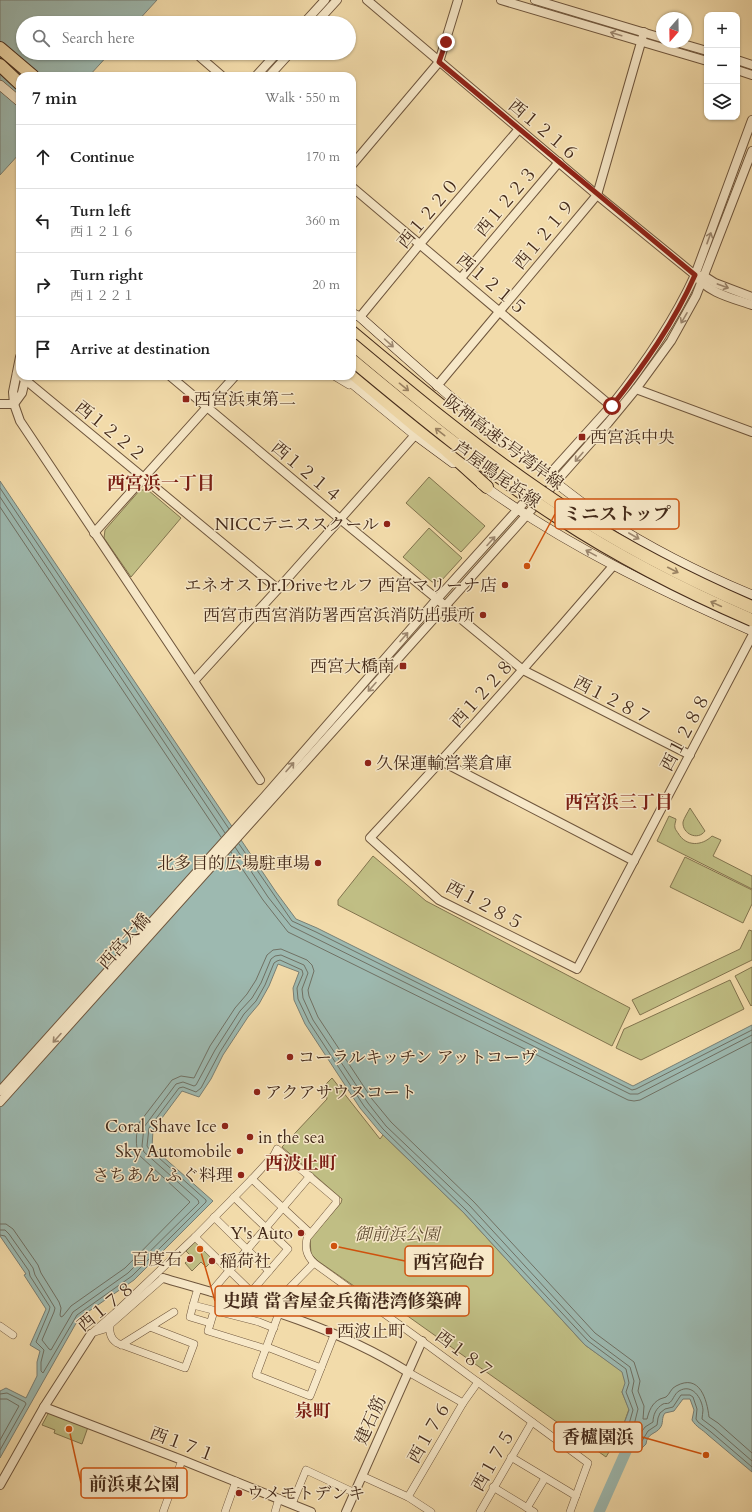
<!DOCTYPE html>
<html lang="en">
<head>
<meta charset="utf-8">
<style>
	body { margin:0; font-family:Cardo,"Noto Serif JP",serif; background:#f6f6f6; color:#222 }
	.controls { position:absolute; right:12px; top:12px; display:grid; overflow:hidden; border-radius:8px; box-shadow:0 1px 3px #0004 }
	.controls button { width:36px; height:36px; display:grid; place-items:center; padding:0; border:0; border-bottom:1px solid #e0e0e0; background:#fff; color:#222; font:20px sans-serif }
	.compass { position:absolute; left:656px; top:12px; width:36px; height:36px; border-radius:50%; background:#fff; box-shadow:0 1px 3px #0004; rotate:200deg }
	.stop { position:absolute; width:12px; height:12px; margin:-9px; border:3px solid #8f2418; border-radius:50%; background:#fff }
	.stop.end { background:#8f2418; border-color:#fff; box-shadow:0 1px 4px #0008 }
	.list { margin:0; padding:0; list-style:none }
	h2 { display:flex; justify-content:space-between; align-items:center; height:52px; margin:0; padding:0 16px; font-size:17px }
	h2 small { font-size:13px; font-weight:400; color:#767676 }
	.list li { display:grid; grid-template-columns:26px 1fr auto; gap:12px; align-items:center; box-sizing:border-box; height:64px; padding:0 16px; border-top:1px solid #e0e0e0 }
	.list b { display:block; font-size:15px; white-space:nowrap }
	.list p { margin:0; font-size:13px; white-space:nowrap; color:#767676 }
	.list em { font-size:13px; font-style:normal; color:#767676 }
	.icon { flex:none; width:22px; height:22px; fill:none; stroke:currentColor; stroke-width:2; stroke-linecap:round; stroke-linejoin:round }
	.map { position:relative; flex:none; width:752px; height:1512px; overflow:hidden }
	.search { position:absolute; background:#fff; box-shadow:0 1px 3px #0004; left:16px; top:16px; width:340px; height:44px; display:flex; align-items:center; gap:10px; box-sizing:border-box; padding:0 14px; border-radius:22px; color:#767676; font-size:15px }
	.panel { position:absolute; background:#fff; box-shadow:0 1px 3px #0004; left:16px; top:72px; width:340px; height:308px; border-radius:12px }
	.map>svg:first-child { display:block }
	.green { fill:#c0be84; stroke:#82744e }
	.water { fill:#9db9b0; stroke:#797f74 }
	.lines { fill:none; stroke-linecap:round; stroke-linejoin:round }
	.shore { stroke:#707164; stroke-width:1 }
	.river { stroke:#9db9b0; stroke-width:11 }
	.minor-casing { stroke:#6f563d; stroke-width:8 }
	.tertiary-casing { stroke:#6f563d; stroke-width:10 }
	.secondary-casing { stroke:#432919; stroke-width:10 }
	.motorway-casing { stroke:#432919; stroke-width:14 }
	.minor { stroke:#f7e8c8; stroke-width:7 }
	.tertiary { stroke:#f7e8c8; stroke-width:8 }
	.secondary { stroke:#f7e8c8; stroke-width:9 }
	.motorway { stroke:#f2dbaa; stroke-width:12 }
	.motorway-bridge-casing { stroke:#432919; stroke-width:14; stroke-linecap:butt }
	.motorway-bridge { stroke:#f2dbaa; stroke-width:12 }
	.oneway { stroke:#9d8870 }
	.oneway2 { stroke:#9a8262 }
	.route { stroke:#8f2418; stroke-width:5 }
	.poi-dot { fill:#8f2418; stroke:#f7e8c8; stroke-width:1.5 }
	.labels { text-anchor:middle; stroke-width:3; stroke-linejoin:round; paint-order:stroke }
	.street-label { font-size:17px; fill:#432919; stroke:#f7e8c8 }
	.poi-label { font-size:17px; fill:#432919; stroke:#f7e8c8; text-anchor:end }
	.park-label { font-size:17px; font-style:italic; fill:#624e34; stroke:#f7e8c8 }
	.neighbourhood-label { font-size:18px; font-weight:bold; fill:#7a1f14; stroke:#f7e8c8 }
	.leader { fill:none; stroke:#cf520e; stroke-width:1.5 }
	.callout-dot { fill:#cf520e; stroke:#f7e8c8; stroke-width:1.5 }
	.callout { fill:#f7e8c8; stroke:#cf520e; stroke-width:1.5 }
	.callout-label { font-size:18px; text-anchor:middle; font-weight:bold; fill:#432919 }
</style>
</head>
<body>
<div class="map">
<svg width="752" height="1512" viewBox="0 0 752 1512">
	<rect width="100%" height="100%" fill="#f2dbaa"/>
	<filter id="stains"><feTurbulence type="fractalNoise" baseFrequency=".005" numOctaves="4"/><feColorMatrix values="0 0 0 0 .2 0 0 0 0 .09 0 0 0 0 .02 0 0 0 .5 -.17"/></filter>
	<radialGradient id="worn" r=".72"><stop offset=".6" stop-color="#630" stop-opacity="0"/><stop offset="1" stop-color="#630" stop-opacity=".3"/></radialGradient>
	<g class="green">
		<polygon points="429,477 485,526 461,552 406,503"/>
		<polygon points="140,490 148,490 181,518 131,577 104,538 105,530"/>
		<polygon points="429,528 462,558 441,581 432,582 403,557"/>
		<path d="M690,808l15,23c-7,10 -23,3 -22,-9 1,-4 5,-10 7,-14z"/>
		<path d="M669,816l7,3c0,2 -2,6 -1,9 0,1 3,5 3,5 8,14 24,13 34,3l9,4 -8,16 39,20v13l-95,-48z"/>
		<polygon points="373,856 426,901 630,1008 612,1046 338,905 338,900"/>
		<polygon points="685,857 752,890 752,904 743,923 670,887"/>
		<polygon points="749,930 752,931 752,960 640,1015 632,1000 740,949"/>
		<polygon points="752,967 752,1005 751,1006 735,976"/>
		<polygon points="730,980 744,1009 641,1060 616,1048 624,1029"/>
		<polygon points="332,1078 380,1139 383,1135 464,1213 585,1345 623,1372 626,1383 622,1392 629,1409 621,1432 606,1457 371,1290 364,1293 318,1261 311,1254 310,1239 341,1203 342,1199 282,1147 327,1099 324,1086"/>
		<polygon points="196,1241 214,1259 206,1267 201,1262 192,1271 185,1263 192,1257 186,1251"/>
		<polygon points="49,1412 88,1427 82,1444 54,1433 55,1430 42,1425"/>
	</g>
	<g class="water">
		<polygon points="0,0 157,0 136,23 23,23 23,53 110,53 89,76 20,76 20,153 0,175"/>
		<path d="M0,481l276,411 20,27 21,9 316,158 119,-61v447c-15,-12 -29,-25 -44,-37 -6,-6 -12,-8 -16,-15l2,-10 -4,-11h-7l-9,12 -9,2c-4,5 -1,10 -5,15 -4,6 -13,5 -14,16l-4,4 -21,-16 8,-22 -7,-18 3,-9 -3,-11 -37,-27 -121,-132 -84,-81 -20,-24 -55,-84 -11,-24 -1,-12 6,-16 -21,-8 -9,22 -10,18 -11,13 -25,38 -12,24 -12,18 -17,-6 -29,39 -1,17 61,54 -79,79 -55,38 -79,140v-67l6,-3 20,10 11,-22v-14l3,-11 -10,-6 16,-36 -22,-34 2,-1 -26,-38z"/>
	</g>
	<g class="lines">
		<g class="shore">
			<polyline points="0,488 229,829"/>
			<polyline points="0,497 225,833"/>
			<polyline points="0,507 221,837"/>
			<polyline points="239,844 292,921 316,932 632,1090 636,1089 752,1030"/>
			<polyline points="235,847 268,897 291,926 630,1094 638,1094 752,1035"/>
			<polyline points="231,852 263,900 288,932 628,1100 634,1101 640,1100 752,1042"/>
			<path d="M0,1224h6l7,5 25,36 3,8 18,29 2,6 -1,7 1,2 2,-1 8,-10 54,-38 65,-66 -51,-47c-4,-9 -3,-23 0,-32l33,-43 9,-4 13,2 16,-32 25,-38 12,-14 9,-14 11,-25 6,-5 8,-1 26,11 5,5 2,6 -6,19 1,6 9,21 54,82 19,23 83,80 121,131 39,29 6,19 -2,10 6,15 -1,13h4c2,-8 5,-16 13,-20 2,-1 4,-1 6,-2 4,-3 5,-9 10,-11 24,-13 31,14 33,31l9,6 34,30"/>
			<path d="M0,1230h5l4,4 24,34 2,7 20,33 -1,4 -12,28 7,9 2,1 22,-38 55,-39 71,-70 -1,-3 -54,-48 -2,-6 2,-19 32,-43 7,-2 11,4 2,-1 19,-35 25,-39 12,-13 9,-15 10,-24 4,-3 6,-1 23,10 4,8 -6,16 1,9 10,22 55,83 18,23 84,80 121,132 39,29 4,14 -2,10 6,18 -5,20 5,5h2l5,-7 8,-5c0,-7 3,-14 10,-18 2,-1 4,0 6,-1 4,-2 5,-9 10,-12 13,-8 23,7 24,19 0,3 -1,6 -1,9l12,9 38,33"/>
			<polyline points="0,1235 5,1236 29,1271 30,1276 50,1307 49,1311 36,1342 44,1350 41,1362 41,1371 43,1373 77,1315 132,1276 206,1202 206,1200 149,1149 147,1146 149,1128 179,1088 183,1087 196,1092 201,1088 220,1052 244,1014 256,1001 265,985 274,963 277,961 280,960 302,970 303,974 297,988 298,999 309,1022 364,1106 383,1129 466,1210 588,1341 626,1369 629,1383 626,1392 633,1410 627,1431 640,1441 642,1441 648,1431 657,1425 658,1418 660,1413 665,1409 673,1407 681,1395 690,1395 693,1397 697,1409 696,1419 698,1422 711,1432 752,1467"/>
			<polyline points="0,1394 7,1393 25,1402 26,1404 0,1450"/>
			<polyline points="0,1399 7,1399 19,1406 0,1440"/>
		</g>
		<polyline class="river" points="599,1512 631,1440"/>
		<defs>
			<g id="minor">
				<polyline points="334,376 349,385"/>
				<polyline points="252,1179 310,1233"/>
				<polyline points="234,1197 288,1249 251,1292"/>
				<polyline points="214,1217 269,1271"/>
				<polyline points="195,1237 269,1309 314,1263"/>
				<polyline points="198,1288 193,1305 259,1322 274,1328"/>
				<polyline points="211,1292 310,1176"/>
				<polyline points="193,1305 190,1317 210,1323"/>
				<polyline points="214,1311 208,1331 266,1349"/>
				<polyline points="279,1313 256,1375 310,1396 334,1335"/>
				<path d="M110,1325c-1,7 1,14 7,18l68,25 9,-24 -44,-17"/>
				<polyline points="0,1326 13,1335"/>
				<polyline points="95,1332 105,1329 163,1278"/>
				<path d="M91,1334l24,-21 80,-76 57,-58 22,-24 3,-6 59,50v4l-29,35c-2,10 -1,17 7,25l108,78 166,122 -18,49"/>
				<polyline points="121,1345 174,1312"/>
				<polyline points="267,1347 321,1368"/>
				<polyline points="408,1372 463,1403"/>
				<polyline points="511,1457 576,1496"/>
				<polyline points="362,1476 408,1497 431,1512"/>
				<polyline points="493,1487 534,1512"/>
				<polyline points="408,1497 463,1403 478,1382"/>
				<polyline points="292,1504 306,1470 355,1493"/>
				<polyline points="527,1508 545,1478"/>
				<polyline points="163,1512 182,1460"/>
				<polyline points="225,1512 236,1481"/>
				<polyline points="275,1512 279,1498"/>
				<polyline points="480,1512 532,1422"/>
			</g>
			<g id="tertiary">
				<path d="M367,0l230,195 98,80c13,18 37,23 57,30"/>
				<polyline points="501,0 707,61"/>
				<polyline points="535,0 662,38"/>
				<polyline points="304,23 325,0"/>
				<polyline points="316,23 337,0"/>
				<polyline points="676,42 707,51"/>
				<polyline points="200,57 222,76"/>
				<polyline points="737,60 752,65"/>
				<polyline points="737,70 752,75"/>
				<polyline points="256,76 277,53"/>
				<polyline points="269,76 290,53"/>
				<polyline points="352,165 439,62 458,0"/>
				<polyline points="352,187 611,406"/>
				<polyline points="700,276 704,276 715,283 752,297"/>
				<polyline points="461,278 559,162"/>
				<polyline points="360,317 420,244 519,129"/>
				<polyline points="20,357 13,392 14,404 20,421 260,780"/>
				<polyline points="17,373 278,589"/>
				<polyline points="170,376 340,519 523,670 690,755"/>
				<polyline points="437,386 597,195 644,32"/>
				<polyline points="636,389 752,432"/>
				<polyline points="0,404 14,404"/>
				<polyline points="14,404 22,393 26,376"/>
				<polyline points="94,533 235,376"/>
				<path d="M613,566c-79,92 -160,183 -243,272l69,62 138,69 175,-333"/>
				<polyline points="194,681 278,589 415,435"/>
				<polyline points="441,761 634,861"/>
				<path d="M0,1091l265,-295 172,-197 174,-193c33,-41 62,-83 84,-131l57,-155"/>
				<polyline points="0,1102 517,526 608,423 636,389 671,341 696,296 752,151"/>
				<path d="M163,1278c83,24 171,47 245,94"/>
				<polyline points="44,1407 182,1460 311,1512"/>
				<polyline points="0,1485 44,1407 91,1334"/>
				<polyline points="346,1512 422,1341"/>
			</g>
			<g id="secondary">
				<polyline points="0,85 20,102"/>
				<path d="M352,313l8,4c56,50 111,99 170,145 25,20 50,41 77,58 46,30 95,54 145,75"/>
				<polyline points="343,376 415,435 453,463"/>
				<path d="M481,484c84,61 176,105 271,147"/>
			</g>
			<g id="motorway">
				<polyline points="0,48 33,76"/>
				<polyline points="0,65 20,84"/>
				<path d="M352,332c38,32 77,64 116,95 27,21 55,45 87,56"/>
				<polyline points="352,373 413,424 445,449 487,487"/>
			</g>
		</defs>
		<use href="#minor" class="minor-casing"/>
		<use href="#tertiary" class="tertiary-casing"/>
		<use href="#secondary" class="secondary-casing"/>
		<use href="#motorway" class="motorway-casing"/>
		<use href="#minor" class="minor"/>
		<use href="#tertiary" class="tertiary"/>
		<use href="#secondary" class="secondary"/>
		<use href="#motorway" class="motorway"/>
		<defs>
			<g id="motorway-bridge">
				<path d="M352,344c61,51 122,102 188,147 66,46 138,84 212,116"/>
				<path d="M352,360c66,55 134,111 207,158 61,40 126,73 193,102"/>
			</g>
		</defs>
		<use href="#motorway-bridge" class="motorway-bridge-casing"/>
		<use href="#motorway-bridge" class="motorway-bridge"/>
	</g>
	<defs><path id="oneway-shaft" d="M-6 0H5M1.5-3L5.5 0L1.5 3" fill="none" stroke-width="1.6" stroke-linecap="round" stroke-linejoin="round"/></defs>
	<g class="oneway">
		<use href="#oneway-shaft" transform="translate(616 34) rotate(-163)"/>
		<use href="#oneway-shaft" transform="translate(709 238) rotate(-70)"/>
		<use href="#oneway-shaft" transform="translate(723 286) rotate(20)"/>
		<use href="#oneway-shaft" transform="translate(684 318) rotate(120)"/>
		<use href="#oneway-shaft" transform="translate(389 343) rotate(42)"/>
		<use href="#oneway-shaft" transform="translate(579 457) rotate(131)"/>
		<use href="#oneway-shaft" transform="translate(634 536) rotate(30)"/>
		<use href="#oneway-shaft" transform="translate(491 541) rotate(-48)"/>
		<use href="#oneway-shaft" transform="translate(591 553) rotate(-151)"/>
		<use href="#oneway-shaft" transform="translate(404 637) rotate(-49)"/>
		<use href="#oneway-shaft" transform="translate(372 687) rotate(132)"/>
		<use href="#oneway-shaft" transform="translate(290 767) rotate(-49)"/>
		<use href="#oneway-shaft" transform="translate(57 1038) rotate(132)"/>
	</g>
	<g class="oneway2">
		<use href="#oneway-shaft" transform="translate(404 387) rotate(39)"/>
		<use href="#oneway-shaft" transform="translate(440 432) rotate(-142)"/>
		<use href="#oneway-shaft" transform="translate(673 570) rotate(27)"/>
		<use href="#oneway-shaft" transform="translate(716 604) rotate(-155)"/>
	</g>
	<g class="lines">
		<path class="route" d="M446,42l-7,20 256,213c-21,48 -51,90 -83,131"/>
	</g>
	<g class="poi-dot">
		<rect x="182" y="395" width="8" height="8" rx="2"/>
		<rect x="578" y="433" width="8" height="8" rx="2"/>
		<circle cx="387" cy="524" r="4"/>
		<circle cx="505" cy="585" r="4"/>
		<circle cx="483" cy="615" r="4"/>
		<rect x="399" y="662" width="8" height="8" rx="2"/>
		<circle cx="368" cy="763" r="4"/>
		<circle cx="318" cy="863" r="4"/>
		<circle cx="290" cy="1057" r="4"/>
		<circle cx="257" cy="1092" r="4"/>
		<circle cx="225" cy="1126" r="4"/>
		<circle cx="250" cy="1137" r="4"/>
		<circle cx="240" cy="1151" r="4"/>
		<circle cx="241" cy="1175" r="4"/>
		<circle cx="301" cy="1233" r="4"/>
		<circle cx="190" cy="1259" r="4"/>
		<circle cx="212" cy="1261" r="4"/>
		<rect x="325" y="1327" width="8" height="8" rx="2"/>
		<circle cx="239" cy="1493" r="4"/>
	</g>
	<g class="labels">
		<g class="street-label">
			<text transform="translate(544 130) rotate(40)" y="6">西１２１６</text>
			<text transform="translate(506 201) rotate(-50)" y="6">西１２２３</text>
			<text transform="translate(428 213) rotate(-50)" y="6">西１２２０</text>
			<text transform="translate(544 234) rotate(-50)" y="6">西１２１９</text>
			<text transform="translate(492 284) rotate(40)" y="6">西１２１５</text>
			<text transform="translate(111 431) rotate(39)" y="6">西１２２２</text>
			<text transform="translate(504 442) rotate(37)" y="6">阪神高速5号湾岸線</text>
			<text transform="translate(307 472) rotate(40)" y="6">西１２１４</text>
			<text transform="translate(497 474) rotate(35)" y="6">芦屋鳴尾浜線</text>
			<text transform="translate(482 693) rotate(-48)" y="6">西１２２８</text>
			<text transform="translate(613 700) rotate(27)" y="6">西１２８７</text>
			<text transform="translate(685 732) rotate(-62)" y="6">西１２８８</text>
			<text transform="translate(485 905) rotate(28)" y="6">西１２８５</text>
			<text transform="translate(124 941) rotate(-48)" y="6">西宮大橋</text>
			<text transform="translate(106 1306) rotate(-39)" y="6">西１７８</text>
			<text transform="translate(465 1354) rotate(37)" y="6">西１８７</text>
			<text transform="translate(370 1420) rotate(-66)" y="6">建石筋</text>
			<text transform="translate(429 1432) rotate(-60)" y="6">西１７６</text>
			<text transform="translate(183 1444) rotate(21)" y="6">西１７１</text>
			<text transform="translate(493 1460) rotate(-60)" y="6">西１７５</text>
		</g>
		<g class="poi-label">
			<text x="194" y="405" text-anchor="start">西宮浜東第二</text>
			<text x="590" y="443" text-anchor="start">西宮浜中央</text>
			<text x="379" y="530">NICCテニススクール</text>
			<text x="497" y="591">エネオス Dr.Driveセルフ 西宮マリーナ店</text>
			<text x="475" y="621">西宮市西宮消防署西宮浜消防出張所</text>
			<text x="395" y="672">西宮大橋南</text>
			<text x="376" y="769" text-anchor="start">久保運輸営業倉庫</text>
			<text x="310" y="869">北多目的広場駐車場</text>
			<text x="298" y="1063" text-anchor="start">コーラルキッチン アットコーヴ</text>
			<text x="265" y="1098" text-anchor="start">アクアサウスコート</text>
			<text x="217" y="1132">Coral Shave Ice</text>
			<text x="258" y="1143" text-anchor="start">in the sea</text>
			<text x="232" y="1157">Sky Automobile</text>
			<text x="233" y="1181">さちあん ふぐ料理</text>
			<text x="293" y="1239">Y's Auto</text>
			<text x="182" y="1265">百度石</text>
			<text x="220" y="1267" text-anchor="start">稲荷社</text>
			<text x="337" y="1337" text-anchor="start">西波止町</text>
			<text x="247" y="1499" text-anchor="start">ウメモトデンキ</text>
		</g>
		<g class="park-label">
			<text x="397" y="1240">御前浜公園</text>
		</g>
		<g class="neighbourhood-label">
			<text x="161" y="489">西宮浜一丁目</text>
			<text x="619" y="808">西宮浜三丁目</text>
			<text x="301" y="1169">西波止町</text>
			<text x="313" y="1417">泉町</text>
		</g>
	</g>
	<path class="leader" d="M527 566L555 514M334 1246L405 1261M200 1249L215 1301M706 1455L642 1437M69 1429L81 1483"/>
	<g class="callout-dot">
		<circle cx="527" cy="566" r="4"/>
		<circle cx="334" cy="1246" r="4"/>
		<circle cx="200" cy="1249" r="4"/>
		<circle cx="706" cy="1455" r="4"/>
		<circle cx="69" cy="1429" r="4"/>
	</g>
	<g class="callout">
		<rect x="555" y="499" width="124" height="30" rx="4"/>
		<rect x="405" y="1246" width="88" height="30" rx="4"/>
		<rect x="215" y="1286" width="254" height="30" rx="4"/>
		<rect x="554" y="1422" width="88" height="30" rx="4"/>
		<rect x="81" y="1468" width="106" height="30" rx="4"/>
	</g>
	<g class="callout-label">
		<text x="617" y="520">ミニストップ</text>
		<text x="449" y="1268">西宮砲台</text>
		<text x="342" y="1307">史蹟 當舎屋金兵衛港湾修築碑</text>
		<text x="598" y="1443">香櫨園浜</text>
		<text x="134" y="1490">前浜東公園</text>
	</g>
	<rect width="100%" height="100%" filter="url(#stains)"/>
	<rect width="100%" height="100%" fill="url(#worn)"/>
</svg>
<div class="controls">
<button>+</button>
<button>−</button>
<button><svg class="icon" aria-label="layers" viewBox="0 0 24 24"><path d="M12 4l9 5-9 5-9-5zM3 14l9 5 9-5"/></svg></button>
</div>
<svg class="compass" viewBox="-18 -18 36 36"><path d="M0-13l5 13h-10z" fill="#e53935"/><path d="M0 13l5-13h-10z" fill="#767676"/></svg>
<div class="stop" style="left:612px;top:406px"></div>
<div class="stop end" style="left:446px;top:42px"></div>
<div class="search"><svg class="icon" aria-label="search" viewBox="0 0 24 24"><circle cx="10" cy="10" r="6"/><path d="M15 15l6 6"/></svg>Search here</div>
<section class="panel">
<h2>7 min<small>Walk · 550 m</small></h2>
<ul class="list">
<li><svg class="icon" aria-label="ahead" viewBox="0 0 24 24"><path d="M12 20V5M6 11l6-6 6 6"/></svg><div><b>Continue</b></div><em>170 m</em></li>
<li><svg class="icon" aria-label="left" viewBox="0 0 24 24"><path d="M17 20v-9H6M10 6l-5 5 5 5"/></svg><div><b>Turn left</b><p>西１２１６</p></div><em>360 m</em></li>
<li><svg class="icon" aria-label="right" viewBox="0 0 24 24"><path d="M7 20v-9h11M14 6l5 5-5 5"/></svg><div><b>Turn right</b><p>西１２２１</p></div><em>20 m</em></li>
<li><svg class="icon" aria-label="arrive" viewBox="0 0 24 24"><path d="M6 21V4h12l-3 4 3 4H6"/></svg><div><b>Arrive at destination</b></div></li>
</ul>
</section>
</div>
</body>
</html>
